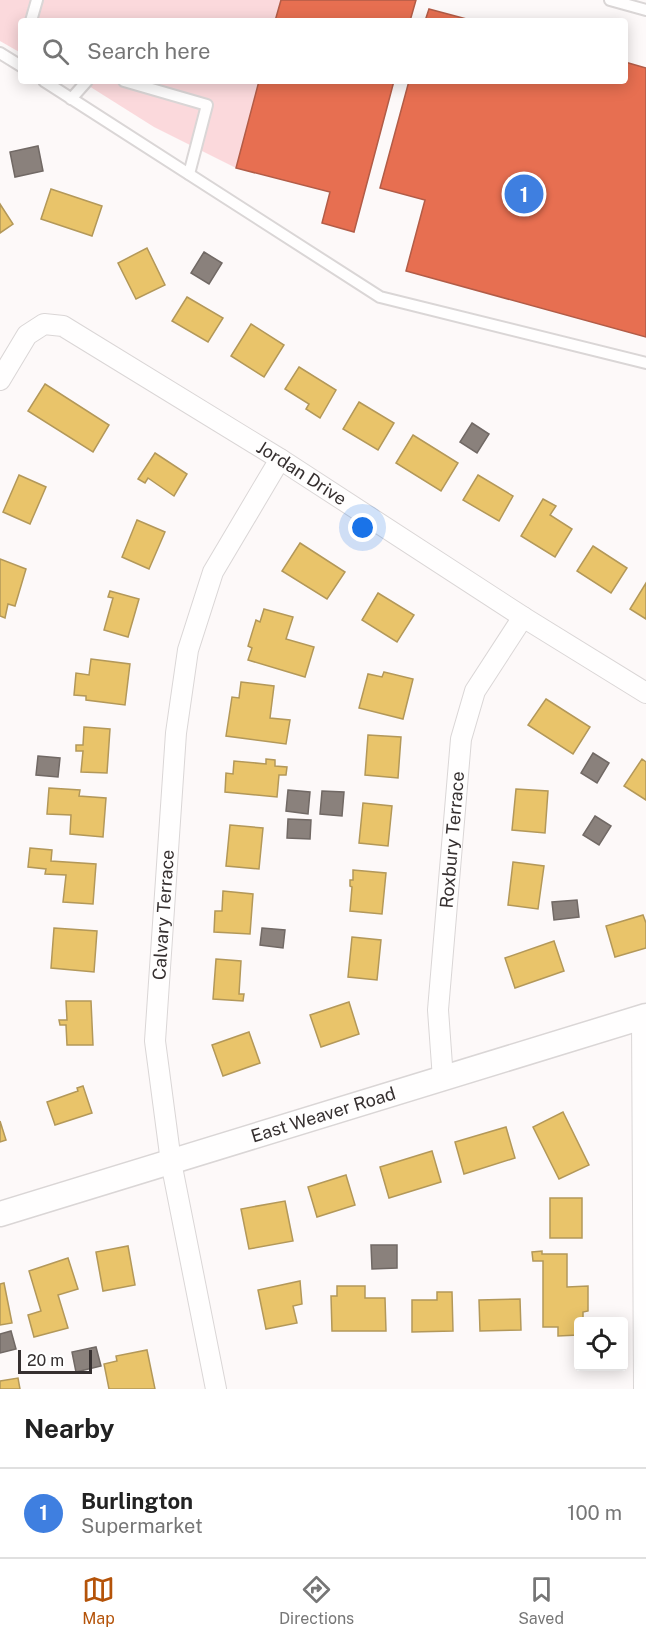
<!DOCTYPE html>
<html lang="en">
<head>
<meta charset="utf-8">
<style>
	body { margin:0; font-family:"Public Sans",sans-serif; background:#f6f6f6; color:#222 }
	.controls { position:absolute; right:18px; bottom:18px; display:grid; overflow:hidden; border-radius:6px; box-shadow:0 3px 15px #0003 }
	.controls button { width:54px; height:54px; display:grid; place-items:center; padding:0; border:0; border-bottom:2px solid #e0e0e0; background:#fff; color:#222; font:30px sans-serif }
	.scale { position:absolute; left:18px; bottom:15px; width:74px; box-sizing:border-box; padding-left:6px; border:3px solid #363030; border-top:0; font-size:16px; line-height:21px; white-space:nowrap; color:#363030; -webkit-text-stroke:4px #fff; paint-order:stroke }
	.you { position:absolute; left:363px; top:528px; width:21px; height:21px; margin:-15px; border:4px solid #fff; border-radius:50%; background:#1a73e8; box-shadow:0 0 0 9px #1a73e833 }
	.badge { display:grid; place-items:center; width:39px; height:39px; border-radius:50%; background:#b45309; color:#fff; font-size:20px; font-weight:700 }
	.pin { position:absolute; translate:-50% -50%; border:3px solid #fff; box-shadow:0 2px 6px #0006 }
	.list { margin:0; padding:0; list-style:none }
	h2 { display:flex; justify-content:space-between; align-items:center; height:78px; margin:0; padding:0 24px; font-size:26px }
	h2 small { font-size:20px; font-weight:400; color:#767676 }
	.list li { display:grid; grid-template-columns:39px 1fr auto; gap:18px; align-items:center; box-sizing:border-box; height:90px; padding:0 24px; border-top:2px solid #e0e0e0 }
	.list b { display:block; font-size:22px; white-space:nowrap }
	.list p { margin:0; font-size:20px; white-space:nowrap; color:#767676 }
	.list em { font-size:20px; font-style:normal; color:#767676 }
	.icon { flex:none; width:33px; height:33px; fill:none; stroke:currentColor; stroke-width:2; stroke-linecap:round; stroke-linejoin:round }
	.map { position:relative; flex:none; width:646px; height:1389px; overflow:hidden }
	.search { position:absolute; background:#fff; box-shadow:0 3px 15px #0003; left:18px; right:18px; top:18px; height:66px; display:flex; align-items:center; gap:15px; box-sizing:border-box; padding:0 21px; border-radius:6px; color:#767676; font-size:22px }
	.sheet { height:168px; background:#fff }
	nav { display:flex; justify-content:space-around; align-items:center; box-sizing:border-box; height:84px; border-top:2px solid #e0e0e0; background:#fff; font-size:16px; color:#767676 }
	nav a { display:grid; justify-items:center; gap:3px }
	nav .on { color:#b45309 }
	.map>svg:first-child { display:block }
	.green { fill:#fbd9dc }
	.homes { fill:#e9c46a; stroke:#b39859; stroke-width:1.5 }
	.shops { fill:#e76f51; stroke:#b25c47; stroke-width:1.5 }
	.industry { fill:#8a817c; stroke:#716965; stroke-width:1.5 }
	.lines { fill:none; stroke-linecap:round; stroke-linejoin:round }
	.service-casing { stroke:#dad6d6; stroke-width:14 }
	.minor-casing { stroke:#dad6d6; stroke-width:22 }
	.tertiary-casing { stroke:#dad6d6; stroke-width:27 }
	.service { stroke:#fffefe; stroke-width:10 }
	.minor { stroke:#fffefe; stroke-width:20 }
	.tertiary { stroke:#fffefe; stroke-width:24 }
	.labels { text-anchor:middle; stroke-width:6; stroke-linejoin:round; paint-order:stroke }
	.street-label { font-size:18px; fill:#363030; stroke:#fff }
</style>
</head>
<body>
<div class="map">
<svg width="646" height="1389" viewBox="0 0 646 1389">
	<rect width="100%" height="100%" fill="#fdf9f9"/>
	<g class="green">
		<polygon points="0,0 281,0 275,21 21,21 21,53 0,41"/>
		<polygon points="81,81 259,81 236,168 154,127"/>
	</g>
	<g class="homes">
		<polygon points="51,189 102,206 92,236 41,219"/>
		<polygon points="0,204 13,224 0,233"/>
		<polygon points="147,248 165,285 136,299 118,263"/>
		<polygon points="187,297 223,318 208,342 172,321"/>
		<polygon points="251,324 284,345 264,377 231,356"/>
		<polygon points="299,367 336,390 320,418 306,409 309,404 285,389"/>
		<polygon points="45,384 109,425 93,452 28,411"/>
		<polygon points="359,402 394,423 378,450 343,429"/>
		<polygon points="413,435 458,463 441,491 396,463"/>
		<polygon points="155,453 187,474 174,496 148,478 145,483 138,479"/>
		<polygon points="19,475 46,487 30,524 3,512"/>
		<polygon points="478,475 513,496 499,521 463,500"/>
		<polygon points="543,499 556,506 550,515 572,529 555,557 521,536"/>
		<polygon points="137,520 165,532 149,569 122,557"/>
		<polygon points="300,543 345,572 327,599 282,571"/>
		<polygon points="593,546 627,568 611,593 577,571"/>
		<polygon points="0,559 26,569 15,606 8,604 5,618 0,616"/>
		<polygon points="646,583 646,619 630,609"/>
		<polygon points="110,591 139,599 128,637 104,630 113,598 108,597"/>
		<polygon points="378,593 414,615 397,642 362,620"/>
		<polygon points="264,609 293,617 286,639 314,647 305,677 248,660 252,648 248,646 256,620 260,622"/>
		<polygon points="91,659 130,664 125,705 86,700 86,696 74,695 76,673 89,675"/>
		<polygon points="384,672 413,679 403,719 359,708 368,674 382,677"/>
		<polygon points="241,682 274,686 270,718 290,720 286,744 226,736 232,697 239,698"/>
		<polygon points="546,699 590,727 573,754 528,725"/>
		<polygon points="84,727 110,729 107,773 81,772 83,751 76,751 76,745 83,745"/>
		<polygon points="368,735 401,737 398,778 365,775"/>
		<polygon points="266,759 275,760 275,766 287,767 286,775 279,775 277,797 225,792 226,773 233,774 234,761 266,764"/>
		<polygon points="642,759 646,762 646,800 624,786"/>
		<polygon points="49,788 80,790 79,796 106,798 103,837 70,834 71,815 47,814"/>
		<polygon points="516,789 548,791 545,833 512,830"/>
		<polygon points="363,803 392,806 388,846 359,843"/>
		<polygon points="230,825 263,828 259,869 226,866"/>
		<polygon points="30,848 52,850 51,861 96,864 93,904 63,902 66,875 45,874 46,869 28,867"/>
		<polygon points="513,862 544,866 538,909 508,905"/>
		<polygon points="353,870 386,873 382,914 350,911 352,887 350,886 350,880 353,880"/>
		<polygon points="223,891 253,894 250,934 214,932 215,911 222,911"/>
		<polygon points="643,915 646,923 646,948 615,957 606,926"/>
		<polygon points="54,928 97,931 94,972 51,968"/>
		<polygon points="352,937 381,940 377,980 348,977"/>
		<polygon points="554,941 564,971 515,988 505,958"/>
		<polygon points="216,959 241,961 239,994 244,994 243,1001 213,999"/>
		<polygon points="66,1001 91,1001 93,1045 67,1045 66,1025 60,1025 59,1020 67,1020"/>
		<polygon points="349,1002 359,1034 321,1047 310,1015"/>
		<polygon points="249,1032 260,1063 223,1076 212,1045"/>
		<polygon points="83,1086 92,1113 55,1125 47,1102 78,1091 77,1088"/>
		<polygon points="563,1112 589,1165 559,1179 533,1127"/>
		<polygon points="0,1121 6,1140 0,1142"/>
		<polygon points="506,1127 515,1158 464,1174 455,1142"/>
		<polygon points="432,1151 441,1182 389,1198 380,1167"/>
		<polygon points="346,1175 355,1205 317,1217 308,1187"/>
		<rect x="550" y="1198" width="32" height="40"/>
		<polygon points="285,1201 293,1241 249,1249 241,1209"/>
		<polygon points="128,1246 135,1285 103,1291 96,1252"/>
		<polygon points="542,1251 542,1254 567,1254 567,1287 588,1286 588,1311 583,1312 583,1322 578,1322 578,1335 558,1336 558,1327 543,1327 543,1261 533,1261 532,1252"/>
		<polygon points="68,1258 78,1289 58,1295 68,1328 34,1337 28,1315 41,1311 29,1271"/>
		<polygon points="300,1281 302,1304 293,1306 297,1323 266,1329 258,1290"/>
		<polygon points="4,1283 12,1323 0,1325 0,1284"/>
		<polygon points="337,1286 365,1286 365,1298 385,1298 386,1331 332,1331 331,1296 337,1296"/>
		<polygon points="437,1292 452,1292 453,1331 412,1332 412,1300 437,1300"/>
		<polygon points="520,1299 521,1330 480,1331 479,1300"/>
		<polygon points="147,1350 155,1389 109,1389 104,1364 117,1361 116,1356"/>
		<polygon points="18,1378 20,1389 0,1389 0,1381"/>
	</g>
	<g class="shops">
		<polygon points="281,0 416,0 410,21 275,21"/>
		<polygon points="429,9 474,21 425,21"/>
		<polygon points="625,62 646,68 646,337 406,271 425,200 380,188 409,81 625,81"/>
		<polygon points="259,81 394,81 354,232 322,223 330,192 236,168"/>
	</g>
	<g class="industry">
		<polygon points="38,146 43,171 15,177 10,152"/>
		<polygon points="204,252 222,263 209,284 191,273"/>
		<polygon points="472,423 489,434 477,453 460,442"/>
		<polygon points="593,753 609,763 597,783 581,773"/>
		<polygon points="38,756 60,758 58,777 36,775"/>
		<polygon points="288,790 310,792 308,814 286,811"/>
		<polygon points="322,791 344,792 342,816 320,814"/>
		<polygon points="595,816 611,826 599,845 583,835"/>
		<polygon points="288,819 311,820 310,839 287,838"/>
		<polygon points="577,900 579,917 554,920 552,902"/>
		<polygon points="262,928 285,930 283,948 260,945"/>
		<polygon points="371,1245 397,1245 397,1268 372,1269"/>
		<polygon points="11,1331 16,1349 0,1353 0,1334"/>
		<polygon points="96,1347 101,1366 76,1372 72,1352"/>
	</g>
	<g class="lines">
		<defs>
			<g id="service">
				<polyline points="610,0 646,10"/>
				<polyline points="31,21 37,0"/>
				<polyline points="0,53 21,66"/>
				<polyline points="44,81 380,297 646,363"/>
				<polyline points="124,81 207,105 189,174"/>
				<polyline points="71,99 87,81"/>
			</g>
			<g id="minor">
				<path id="s1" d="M0,380l27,-45 17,-11 19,2 217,133 243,158 123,76"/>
				<polyline points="642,1018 644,1389"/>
				<path id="s2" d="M443,1079l-5,-69 23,-271 14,-48 48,-74"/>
				<path id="s3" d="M216,1389l-45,-227 -16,-121 21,-308 12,-83 25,-78 67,-113"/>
			</g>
			<g id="tertiary">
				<path id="s4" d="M0,1214l646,-198"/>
			</g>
		</defs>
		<use href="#service" class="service-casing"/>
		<use href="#minor" class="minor-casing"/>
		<use href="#tertiary" class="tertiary-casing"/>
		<use href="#service" class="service"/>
		<use href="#minor" class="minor"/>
		<use href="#tertiary" class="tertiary"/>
	</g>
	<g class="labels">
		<g class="street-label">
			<text dy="6" stroke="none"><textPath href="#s1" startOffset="372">Jordan Drive</textPath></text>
			<text dy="6" stroke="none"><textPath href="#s2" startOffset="240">Roxbury Terrace</textPath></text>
			<text dy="6" stroke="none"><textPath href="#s3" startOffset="480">Calvary Terrace</textPath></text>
			<text dy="6" stroke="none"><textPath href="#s4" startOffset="338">East Weaver Road</textPath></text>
		</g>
	</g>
</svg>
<div class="controls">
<button><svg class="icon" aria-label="locate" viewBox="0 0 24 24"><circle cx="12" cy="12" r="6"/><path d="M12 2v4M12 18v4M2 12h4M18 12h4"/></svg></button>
</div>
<div class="scale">20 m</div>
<div class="you"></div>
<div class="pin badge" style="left:524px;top:194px;background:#3f7fe0">1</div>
<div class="search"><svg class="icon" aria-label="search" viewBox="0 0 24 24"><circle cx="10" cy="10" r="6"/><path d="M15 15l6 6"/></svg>Search here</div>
</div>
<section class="sheet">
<h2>Nearby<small></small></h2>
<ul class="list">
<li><span class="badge" style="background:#3f7fe0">1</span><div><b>Burlington</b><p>Supermarket</p></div><em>100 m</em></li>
</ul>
</section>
<nav>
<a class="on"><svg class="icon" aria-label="map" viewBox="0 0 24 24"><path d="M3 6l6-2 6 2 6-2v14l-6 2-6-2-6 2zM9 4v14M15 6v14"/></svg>Map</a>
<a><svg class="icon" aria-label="directions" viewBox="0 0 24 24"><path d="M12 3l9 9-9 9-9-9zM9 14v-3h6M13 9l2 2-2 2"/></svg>Directions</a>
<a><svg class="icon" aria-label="saved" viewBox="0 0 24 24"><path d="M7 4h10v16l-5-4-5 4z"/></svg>Saved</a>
</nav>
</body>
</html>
